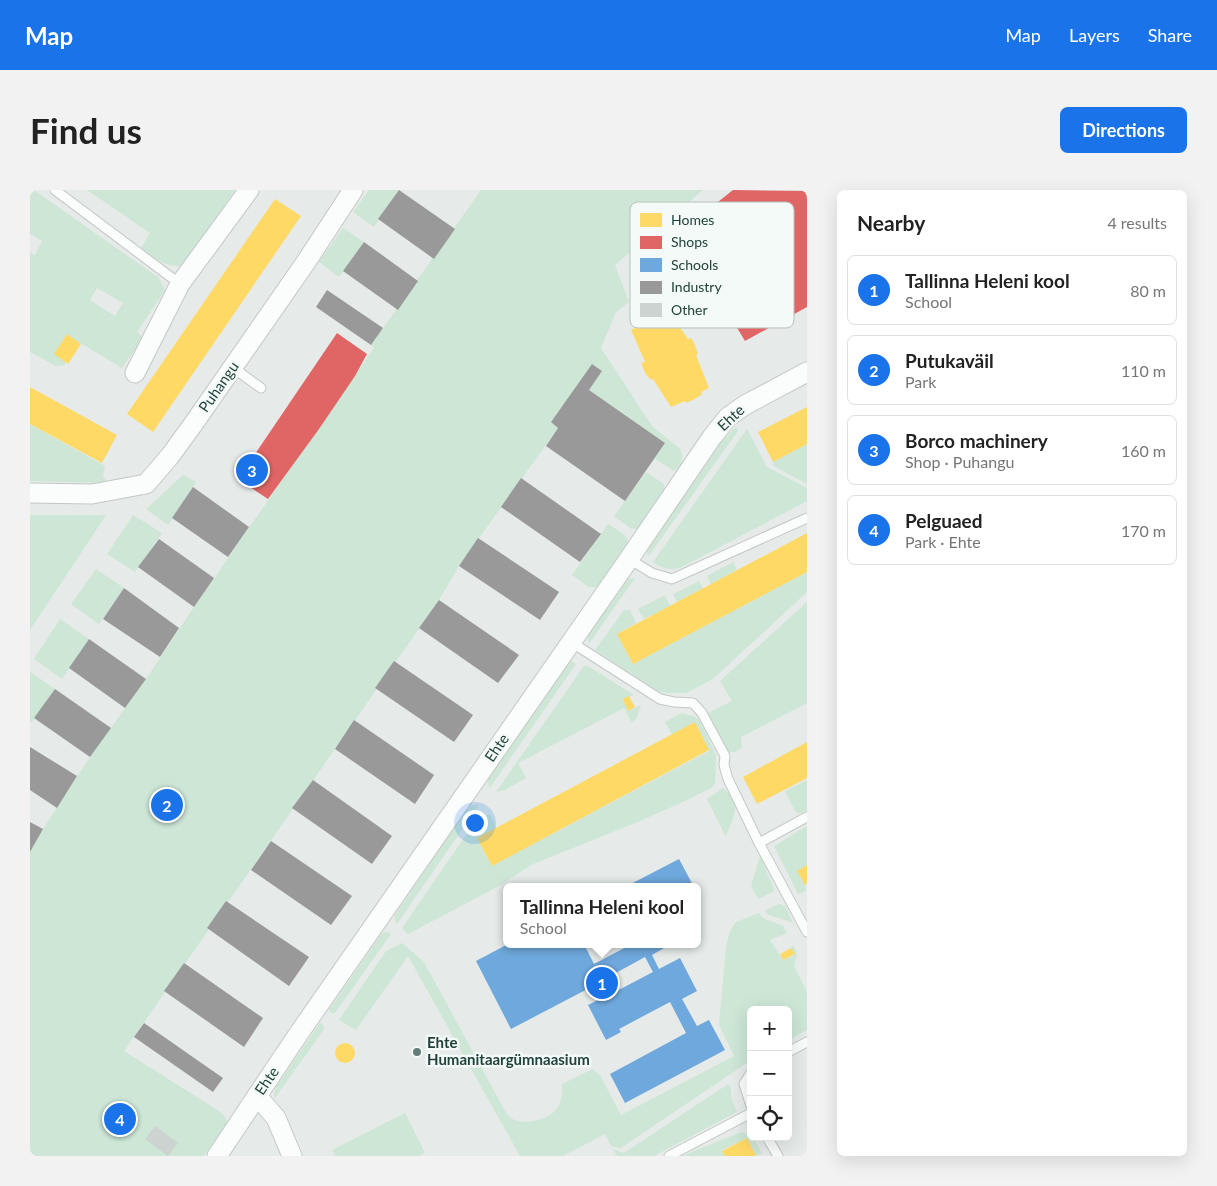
<!DOCTYPE html>
<html lang="en">
<head>
<meta charset="utf-8">
<style>
	body { margin:0; font-family:Lato,sans-serif; background:#f2f2f2; color:#222 }
	.controls { position:absolute; right:15px; bottom:15px; display:grid; overflow:hidden; border-radius:8px; box-shadow:0 5px 20px #0002 }
	.controls button { width:45px; height:45px; display:grid; place-items:center; padding:0; border:0; border-bottom:1px solid #e0e0e0; background:#fff; color:#222; font:25px sans-serif }
	.you { position:absolute; left:444px; top:632px; width:18px; height:18px; margin:-12px; border:4px solid #fff; border-radius:50%; background:#1a73e8; box-shadow:0 0 0 8px #1a73e833 }
	.badge { display:grid; place-items:center; width:32px; height:32px; border-radius:50%; background:#1a73e8; color:#fff; font-size:16px; font-weight:700 }
	.pin { position:absolute; translate:-50% -50%; border:2px solid #fff; box-shadow:0 1px 5px #0006 }
	.popup { position:absolute; left:473px; top:693px; width:198px; height:65px; box-sizing:border-box; display:grid; place-content:center; border-radius:8px; background:#fff; filter:drop-shadow(0 1px 4px #0005); font-size:16px; white-space:nowrap; color:#767676 }
	.popup b { font-size:19px; color:#222 }
	.popup::after { content:''; position:absolute; left:50%; top:100%; margin-left:-10px; border:10px solid transparent; border-top-color:#fff }
	.list { margin:0; padding:0; list-style:none }
	h2 { display:flex; justify-content:space-between; align-items:center; height:65px; margin:0; padding:0 20px; font-size:21px }
	h2 small { font-size:16px; font-weight:400; color:#767676 }
	.list li { display:grid; grid-template-columns:32px 1fr auto; gap:15px; align-items:center; box-sizing:border-box; height:70px; margin:0 10px 10px; padding:0 10px; border:1px solid #e0e0e0; border-radius:8px }
	.list b { display:block; font-size:19px; white-space:nowrap }
	.list p { margin:0; font-size:16px; white-space:nowrap; color:#767676 }
	.list em { font-size:16px; font-style:normal; color:#767676 }
	.icon { flex:none; width:28px; height:28px; fill:none; stroke:currentColor; stroke-width:2; stroke-linecap:round; stroke-linejoin:round }
	.map { position:relative; flex:none; width:777px; height:966px; overflow:hidden; border-radius:8px }
	header { display:flex; align-items:center; gap:30px; box-sizing:border-box; height:70px; padding:0 25px; background:#1a73e8; color:#fff }
	header strong { font-size:24px }
	nav { display:flex; gap:28px; margin-inline-start:auto; font-size:18px }
	.intro { display:flex; align-items:center; justify-content:space-between; box-sizing:border-box; height:120px; padding:0 30px }
	h1 { margin:0; font-size:35px }
	.button { padding:12px 22px; border-radius:8px; background:#1a73e8; color:#fff; font-size:18px; font-weight:700 }
	main { display:flex; gap:30px; padding:0 30px }
	aside { flex:1; background:#fff; border-radius:8px; box-shadow:0 5px 20px #0002 }
	.map>svg:first-child { display:block }
	.green { fill:#cde6d6; fill-rule:evenodd }
	.homes { fill:#ffd966 }
	.shops { fill:#e06666 }
	.schools { fill:#6fa8dc; fill-rule:evenodd }
	.industry { fill:#999 }
	.building { fill:#ccd3d0 }
	.lines { fill:none; stroke-linecap:round; stroke-linejoin:round }
	.lane-casing { stroke:#c3c8c6; stroke-width:11 }
	.street-casing { stroke:#c3c8c6; stroke-width:21 }
	.lane { stroke:#fbfcfc; stroke-width:9 }
	.street { stroke:#fbfcfc; stroke-width:19 }
	.poi-dot { fill:#657d78; stroke:#f4faf7; stroke-width:2 }
	.labels { text-anchor:middle; stroke-width:5; stroke-linejoin:round; paint-order:stroke }
	.street-label { font-size:15px; fill:#20423b; stroke:#f4faf7 }
	.poi-label { font-size:15px; font-weight:bold; fill:#20423b; stroke:#f4faf7; text-anchor:start }
	.key { fill:#f4faf7; stroke:#b4c3bf; stroke-width:1 }
	.key-label { font-size:14px; fill:#20423b }
</style>
</head>
<body>
<header>
<strong>Map</strong>
<nav><a>Map</a><a>Layers</a><a>Share</a></nav>
</header>
<div class="intro"><h1>Find us</h1><a class="button">Directions</a></div>
<main>
<div class="map">
<svg width="777" height="966" viewBox="0 0 777 966">
	<rect width="100%" height="100%" fill="#e6ebe9"/>
	<g class="green">
		<path d="M0,0h4l125,88 6,12 -28,42 6,6 -21,30 -55,-33 -2,30 -9,1 -26,-14v-100l5,3 7,-14 -12,-7zM67,98l26,15 -8,13 -25,-16z"/>
		<path d="M57,0h148l-52,75c-17,4 -29,-8 -42,-17l9,-15z"/>
		<polygon points="339,0 369,0 344,37 323,22"/>
		<polygon points="451,0 673,0 585,75 599,112 586,122 571,158 622,236 650,259 652,264 651,276 644,281 625,269 635,253 559,200 572,181 562,174 521,232 528,238 429,376 409,410 94,861 192,923 198,932 174,966 0,966 0,662 13,639 60,567 116,489 164,417 344,158 341,155"/>
		<polygon points="313,38 334,52 309,87 289,72"/>
		<polygon points="0,234 75,276 73,286 78,293 0,291"/>
		<polygon points="706,237 708,241 618,367 617,360 620,355 693,250"/>
		<path d="M717,239l20,38 40,21v13l-127,67c-11,2 -18,1 -27,-6z"/>
		<polygon points="777,254 777,294 742,275 743,272"/>
		<polygon points="616,282 634,294 634,300 608,339 600,338 584,326"/>
		<polygon points="153,285 166,292 138,335 116,319"/>
		<polygon points="0,325 76,325 0,440"/>
		<polygon points="103,325 132,343 105,382 77,364"/>
		<polygon points="578,334 595,345 598,352 567,397 559,397 542,385"/>
		<polygon points="703,372 707,380 681,394 677,386"/>
		<polygon points="66,379 94,398 69,434 41,414"/>
		<polygon points="777,382 777,402 683,489 656,503 637,503 628,501 565,460 594,420 600,420 606,433 587,444 603,474"/>
		<polygon points="605,388 560,452 558,453 558,445 595,391 598,389"/>
		<polygon points="669,391 673,398 647,412 643,404"/>
		<polygon points="635,405 640,416 614,429 608,419"/>
		<polygon points="777,412 777,513 711,547 712,558 705,562 698,562 678,523 702,511 690,491"/>
		<polygon points="30,429 59,449 32,489 4,469"/>
		<polygon points="540,470 546,474 459,599 458,590"/>
		<polygon points="554,476 558,476 604,505 593,509 598,521 611,515 607,528 602,533 594,518 488,573 496,588 475,600 466,602"/>
		<polygon points="0,482 25,499 2,532 0,531"/>
		<polygon points="652,523 665,527 670,531 686,565 685,592 683,597 655,611 610,631 503,674 467,697 378,744 372,738 447,629 460,624 466,638 447,648 462,676 679,561 665,533 642,544 635,532"/>
		<polygon points="777,590 777,621 768,624 765,621 755,601"/>
		<path d="M693,598c3,3 7,6 9,9 9,10 -3,30 -6,40l-19,-38z"/>
		<polygon points="443,615 449,615 367,734 365,731 365,725 439,616"/>
		<polygon points="777,636 777,675 767,681 775,695 776,701 768,704 744,656"/>
		<polygon points="730,666 744,699 743,702 728,709 721,696"/>
		<polygon points="749,714 755,716 763,733 737,724 735,721"/>
		<path d="M729,723l4,5 20,8 4,7 -17,7 13,20 12,-5 -4,-7 3,-2 3,8 -3,12 13,26v38l-19,10v-30h-37v50l-130,88 -10,-2 -6,-12 -42,22h-43l-112,-200 -52,74 -17,-10 47,-69 16,-8 22,19 82,151c2,2 6,6 9,7 12,5 36,-1 43,-13 4,-8 4,-14 4,-23l31,-15 7,6 21,40 113,-59 -15,-31 7,-78 4,-16 6,-9z"/>
		<polygon points="357,742 361,744 305,823 301,823 299,820 352,743"/>
		<polygon points="290,833 293,834 294,839 245,908 244,905 246,897"/>
		<polygon points="698,894 700,896 702,910 707,922 624,966 587,966 583,959 594,963"/>
		<polygon points="375,923 395,963 389,966 305,966 302,960"/>
		<polygon points="711,942 721,945 721,947 723,947 732,963 726,966 717,948 692,960 695,966 652,966"/>
	</g>
	<g class="homes">
		<polygon points="245,9 271,26 123,242 97,224"/>
		<polygon points="638,120 658,149 661,148 665,155 668,164 666,165 679,198 671,202 672,204 665,209 656,213 655,211 641,217 623,189 621,190 615,183 611,173 615,172 601,140 614,134 613,131 620,124"/>
		<polygon points="37,144 51,154 38,174 24,164"/>
		<polygon points="0,197 87,245 72,273 0,234"/>
		<polygon points="777,217 777,254 743,272 728,242"/>
		<polygon points="777,343 777,382 603,474 587,444"/>
		<polygon points="599,506 605,517 598,521 593,509"/>
		<polygon points="665,532 679,560 462,676 447,648"/>
		<polygon points="777,552 777,588 727,614 713,587"/>
		<polygon points="777,675 777,694 775,695 767,681"/>
		<polygon points="761,758 765,764 753,770 750,764"/>
		<circle cx="315" cy="863" r="10"/>
		<polygon points="717,948 726,966 695,966 692,961"/>
	</g>
	<g class="shops">
		<polygon points="703,0 777,1 777,117 715,151 703,131 685,130 670,113 660,89 646,94 631,63 652,53 648,38 664,31"/>
		<polygon points="307,143 337,164 325,186 289,239 238,309 208,289"/>
	</g>
	<g class="schools">
		<polygon points="649,669 664,697 595,697"/>
		<path d="M478,754h76l10,20 38,-20h30l2,4 -12,7 7,14 21,-11 17,33 -15,8 15,27 12,-6 16,30 -100,53 -15,-29 76,-41 -16,-31 -51,27 2,3 -15,8 -18,-35 16,-8 -7,-13 -86,45 -35,-68zM615,767l8,15 -42,22 -8,-14z"/>
	</g>
	<g class="industry">
		<polygon points="369,0 425,39 404,69 348,29"/>
		<polygon points="334,52 388,91 368,120 313,81"/>
		<polygon points="297,100 353,138 341,155 286,117"/>
		<polygon points="562,174 572,181 559,200 635,253 595,311 516,256 528,238 521,232"/>
		<polygon points="491,288 571,344 550,372 471,317"/>
		<polygon points="163,297 219,337 198,367 142,328"/>
		<polygon points="448,348 529,402 510,430 429,376"/>
		<polygon points="129,349 184,388 164,417 108,377"/>
		<polygon points="94,398 149,438 130,467 73,429"/>
		<polygon points="409,410 489,465 468,493 389,438"/>
		<polygon points="59,449 116,489 95,518 39,478"/>
		<polygon points="364,471 443,525 424,552 345,498"/>
		<polygon points="25,499 81,538 60,567 4,528"/>
		<polygon points="324,530 404,585 385,614 305,559"/>
		<polygon points="0,557 47,586 27,618 0,600"/>
		<polygon points="283,590 362,646 342,674 262,618"/>
		<polygon points="0,632 13,639 0,662"/>
		<polygon points="241,651 322,706 301,735 221,680"/>
		<polygon points="196,711 279,767 259,796 177,738"/>
		<polygon points="154,773 233,828 214,857 134,801"/>
		<polygon points="114,833 193,888 183,902 104,847"/>
	</g>
	<polygon class="building" points="125,936 148,953 138,966 115,949"/>
	<g class="lines">
		<defs>
			<g id="lane">
				<polyline points="25,0 150,94"/>
				<polyline points="202,177 231,198"/>
				<polyline points="599,369 622,383 642,389 777,328"/>
				<polyline points="541,452 630,509 644,512 663,513 672,523 695,566 694,575 698,589 729,653 777,627"/>
				<polyline points="729,653 777,742"/>
				<polyline points="758,862 777,852"/>
				<polyline points="721,883 714,894 721,916"/>
				<polyline points="737,947 748,966"/>
				<polyline points="639,966 721,923"/>
			</g>
			<g id="street">
				<polyline points="105,183 150,94 219,0"/>
				<polyline points="0,303 62,304 116,294 140,266 164,233 276,72 323,0"/>
				<polyline points="227,906 246,928 262,966"/>
				<polyline points="187,966 267,846 599,369 682,247 698,227 715,215 777,182"/>
			</g>
		</defs>
		<use href="#lane" class="lane-casing"/>
		<use href="#street" class="street-casing"/>
		<use href="#lane" class="lane"/>
		<use href="#street" class="street"/>
	</g>
	<circle class="poi-dot" cx="387" cy="862" r="5"/>
	<g class="labels">
		<g class="street-label">
			<text transform="translate(189 197) rotate(-55)" y="5">Puhangu</text>
			<text transform="translate(701 228) rotate(-43)" y="5">Ehte</text>
			<text transform="translate(467 558) rotate(-56)" y="5">Ehte</text>
			<text transform="translate(237 891) rotate(-56)" y="5">Ehte</text>
		</g>
		<g class="poi-label">
			<text x="397" y="858">Ehte<tspan x="397" dy="17">Humanitaargümnaasium</tspan></text>
		</g>
	</g>
	<rect x="600" y="12" width="164" height="126" rx="8" class="key"/>
	<rect x="610" y="23" width="22" height="14" fill="#ffd966"/>
	<rect x="610" y="46" width="22" height="13" fill="#e06666"/>
	<rect x="610" y="68" width="22" height="14" fill="#6fa8dc"/>
	<rect x="610" y="91" width="22" height="13" fill="#999"/>
	<rect x="610" y="113" width="22" height="14" fill="#ccd3d0"/>
	<g class="key-label">
		<text x="641" y="35">Homes</text>
		<text x="641" y="57">Shops</text>
		<text x="641" y="80">Schools</text>
		<text x="641" y="102">Industry</text>
		<text x="641" y="125">Other</text>
	</g>
</svg>
<div class="controls">
<button>+</button>
<button>−</button>
<button><svg class="icon" aria-label="locate" viewBox="0 0 24 24"><circle cx="12" cy="12" r="6"/><path d="M12 2v4M12 18v4M2 12h4M18 12h4"/></svg></button>
</div>
<div class="you"></div>
<div class="pin badge" style="left:572px;top:793px">1</div>
<div class="popup"><b>Tallinna Heleni kool</b>School</div>
<div class="pin badge" style="left:137px;top:615px">2</div>
<div class="pin badge" style="left:222px;top:280px">3</div>
<div class="pin badge" style="left:90px;top:929px">4</div>
</div>
<aside>
<h2>Nearby<small>4 results</small></h2>
<ul class="list">
<li><span class="badge">1</span><div><b>Tallinna Heleni kool</b><p>School</p></div><em>80 m</em></li>
<li><span class="badge">2</span><div><b>Putukaväil</b><p>Park</p></div><em>110 m</em></li>
<li><span class="badge">3</span><div><b>Borco machinery</b><p>Shop · Puhangu</p></div><em>160 m</em></li>
<li><span class="badge">4</span><div><b>Pelguaed</b><p>Park · Ehte</p></div><em>170 m</em></li>
</ul>
</aside>
</main>
</body>
</html>
